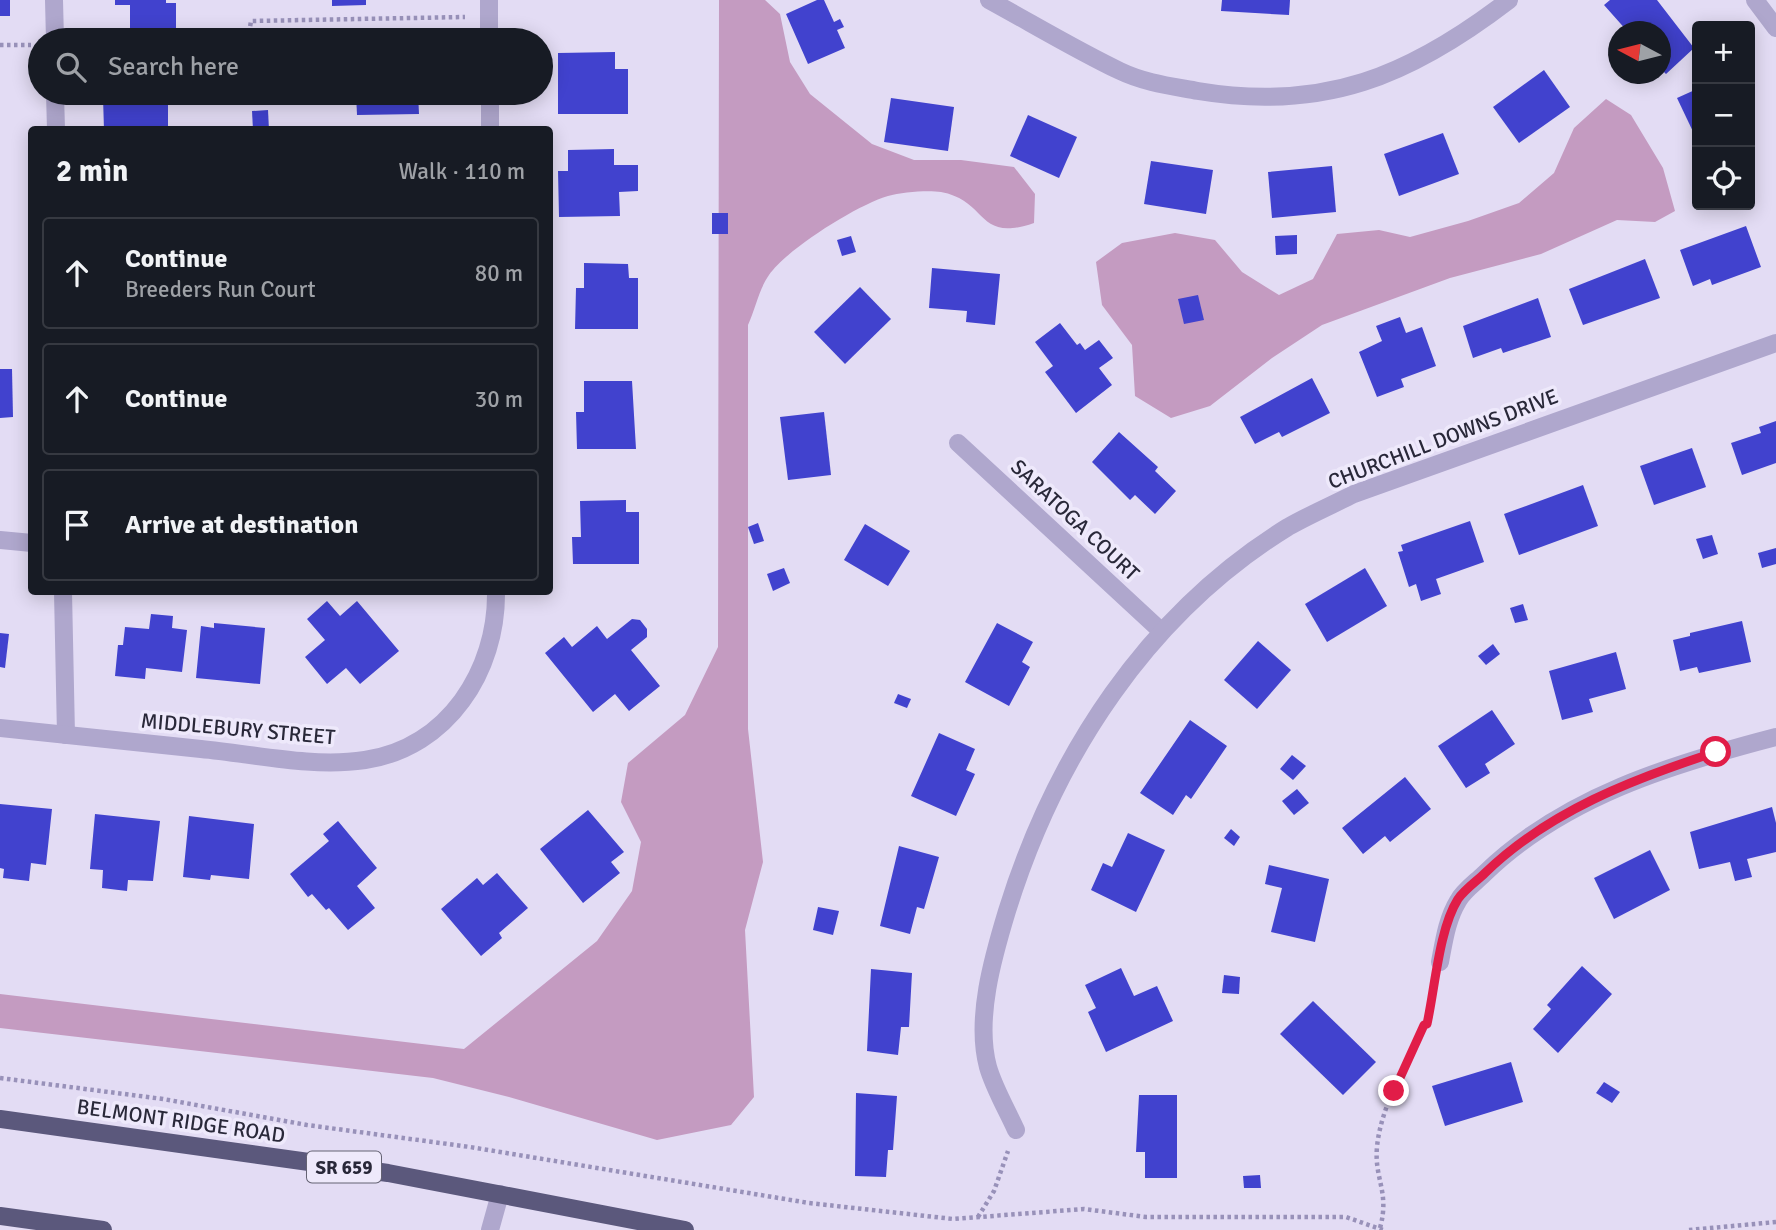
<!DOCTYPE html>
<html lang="en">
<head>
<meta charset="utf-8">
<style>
	body { margin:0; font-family:Signika,sans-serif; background:#20242c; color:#f1f3f6 }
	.controls { position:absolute; right:21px; top:21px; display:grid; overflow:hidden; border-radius:7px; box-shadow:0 4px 18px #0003 }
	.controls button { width:63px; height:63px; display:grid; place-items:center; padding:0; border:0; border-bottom:2px solid #363941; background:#171b24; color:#f1f3f6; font:35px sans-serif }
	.compass { position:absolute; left:1608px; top:21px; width:63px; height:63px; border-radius:50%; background:#171b24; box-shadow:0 4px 18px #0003; rotate:277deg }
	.stop { position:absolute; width:21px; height:21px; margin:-16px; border:5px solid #e11d48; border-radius:50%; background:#fff }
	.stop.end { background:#e11d48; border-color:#fff; box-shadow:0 2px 7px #0008 }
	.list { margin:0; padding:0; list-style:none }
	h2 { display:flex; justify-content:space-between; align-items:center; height:91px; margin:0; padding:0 28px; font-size:30px }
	h2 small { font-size:23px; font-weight:400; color:#9ea1a6 }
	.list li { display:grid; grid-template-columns:46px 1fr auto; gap:21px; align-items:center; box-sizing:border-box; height:112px; margin:0 14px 14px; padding:0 14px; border:2px solid #363941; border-radius:7px }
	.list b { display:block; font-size:26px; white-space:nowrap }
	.list p { margin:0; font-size:23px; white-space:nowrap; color:#9ea1a6 }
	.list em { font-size:23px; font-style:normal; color:#9ea1a6 }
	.icon { flex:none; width:38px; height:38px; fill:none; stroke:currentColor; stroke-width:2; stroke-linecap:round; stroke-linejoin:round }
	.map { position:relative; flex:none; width:1776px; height:1230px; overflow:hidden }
	.search { position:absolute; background:#171b24; box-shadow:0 4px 18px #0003; left:28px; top:28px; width:525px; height:77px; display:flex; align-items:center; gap:18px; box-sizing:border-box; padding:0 24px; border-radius:38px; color:#9ea1a6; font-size:26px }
	.panel { position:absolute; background:#171b24; box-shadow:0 4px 18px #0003; left:28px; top:126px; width:525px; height:469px; border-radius:7px }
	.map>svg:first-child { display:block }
	.green { fill:#c49bc1 }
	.building { fill:#4142ce }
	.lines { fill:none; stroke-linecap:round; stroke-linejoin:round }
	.path { stroke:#9891b9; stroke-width:4.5; stroke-dasharray:3.5 3.5; stroke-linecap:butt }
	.minor { stroke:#afa7cd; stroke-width:18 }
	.major { stroke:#5b587c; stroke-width:18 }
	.route { stroke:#e11d48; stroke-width:9 }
	.labels { text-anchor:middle; stroke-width:7; stroke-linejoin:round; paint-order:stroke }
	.shield { fill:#eee9fb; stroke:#646273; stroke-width:2 }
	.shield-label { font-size:19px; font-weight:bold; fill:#292839 }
	.street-label { font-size:21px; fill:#292839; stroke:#eee9fb }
</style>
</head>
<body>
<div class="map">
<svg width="1776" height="1230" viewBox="0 0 1776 1230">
	<rect width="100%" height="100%" fill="#e3dcf4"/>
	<g class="green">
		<path d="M719,0h46l15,14 10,48 20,32 62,50 42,16h47l53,7 21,27 -1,29c-58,20 -45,-22 -93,-31 -13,-2 -39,0 -53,4 -31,9 -101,53 -119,79 -10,14 -14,35 -21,50v404l15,133 -18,68 9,167 -23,28 -74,15 -148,-43 -76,-19 -433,-50v-34l464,55 133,-108 35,-50 9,-49 -20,-40 7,-39 57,-48 33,-68z"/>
		<polygon points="1606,99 1631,115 1663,168 1675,211 1655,222 1617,220 1541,254 1450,278 1322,325 1272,358 1210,406 1171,418 1135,396 1132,345 1102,305 1096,262 1122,243 1175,233 1215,240 1242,272 1279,295 1313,279 1337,234 1379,230 1410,237 1468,221 1519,203 1554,173 1574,128"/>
	</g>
	<g class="building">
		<rect x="0" y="0" width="10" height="16"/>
		<polygon points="115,0 166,0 166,3 176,3 176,35 130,36 130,5 115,5"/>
		<polygon points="332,0 366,0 366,5 332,6"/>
		<polygon points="817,0 824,0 834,22 840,19 844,27 837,30 845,48 808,64 786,14"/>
		<polygon points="1222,0 1290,0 1289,15 1221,11"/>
		<polygon points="1610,0 1657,0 1694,48 1666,74 1660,68 1660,32 1628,32 1604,5"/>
		<polygon points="615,52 615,69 628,69 628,114 558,114 558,53"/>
		<polygon points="1544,70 1570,107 1519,143 1493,107"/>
		<polygon points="1697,89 1697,140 1677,98"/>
		<polygon points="119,93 155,93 155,96 168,96 168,130 104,130 103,97 119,97"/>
		<polygon points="356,93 418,93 419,114 357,115"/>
		<polygon points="891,98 954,107 948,151 884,142"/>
		<polygon points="268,110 269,130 253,130 252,111"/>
		<polygon points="1028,115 1077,137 1059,178 1010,156"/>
		<polygon points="1443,133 1459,174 1399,196 1384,154"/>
		<polygon points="614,149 614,165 638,165 638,191 619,192 620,216 559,217 558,171 568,171 568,150"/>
		<polygon points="1151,161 1213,170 1206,214 1144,204"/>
		<polygon points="1332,166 1336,212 1272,218 1268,172"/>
		<rect x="712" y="213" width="16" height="21"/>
		<polygon points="1746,226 1761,267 1712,285 1710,279 1693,286 1680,250"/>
		<polygon points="1297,235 1297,254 1276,255 1275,236"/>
		<polygon points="851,236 856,252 842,256 837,240"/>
		<polygon points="1645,259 1660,298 1583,325 1569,289"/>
		<polygon points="584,263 628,264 629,278 638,278 638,329 575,329 576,288 584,288"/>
		<polygon points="932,268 1000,274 995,325 966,322 967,311 929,308"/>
		<polygon points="860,287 891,319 845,364 814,332"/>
		<polygon points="1198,295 1204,320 1184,324 1178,299"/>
		<polygon points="1538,298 1551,337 1503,353 1501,348 1473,358 1463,326"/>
		<polygon points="1400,317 1406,333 1422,327 1436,366 1401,379 1404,387 1377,397 1359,352 1382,341 1376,326"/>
		<polygon points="1060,323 1077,345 1080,343 1085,350 1099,340 1113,358 1099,368 1112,385 1076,413 1045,372 1053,366 1035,342"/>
		<polygon points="0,369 12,369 13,417 0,418"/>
		<polygon points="1312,378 1330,413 1282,437 1279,432 1255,444 1240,417"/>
		<polygon points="584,381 632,381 636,449 577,449 576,412 584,412"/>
		<polygon points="824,412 831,475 788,480 780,417"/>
		<polygon points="1776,421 1776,463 1742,475 1731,443 1761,433 1759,427"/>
		<polygon points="1119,432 1158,467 1155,471 1176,491 1155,514 1135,495 1130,500 1092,462"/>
		<polygon points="1692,448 1706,487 1654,505 1640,466"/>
		<polygon points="1583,485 1598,526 1519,555 1504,514"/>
		<polygon points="626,500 626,512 639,512 639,564 573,564 572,537 581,537 580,501"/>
		<polygon points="1470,521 1484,562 1436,579 1441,594 1421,601 1416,584 1409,587 1398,552 1403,551 1401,545"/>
		<polygon points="758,523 764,541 754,544 748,527"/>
		<polygon points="865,524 910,551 888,586 844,560"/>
		<polygon points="1712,535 1718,554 1703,559 1696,539"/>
		<polygon points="1776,548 1776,564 1762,568 1758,553"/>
		<polygon points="784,568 790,583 773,591 767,574"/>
		<polygon points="1365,568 1387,606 1327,642 1305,604"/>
		<polygon points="327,601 340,616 357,601 399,651 360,684 346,668 327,684 305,657 325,640 307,619"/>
		<polygon points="1523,604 1528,620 1515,623 1510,608"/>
		<polygon points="151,614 173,616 172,628 187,630 182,672 146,668 145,679 115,676 118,645 123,645 125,627 149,629"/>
		<polygon points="632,619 640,620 647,629 647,637 631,650 660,686 629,711 615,694 593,712 545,653 564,637 572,647 597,626 607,639"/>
		<polygon points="1742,621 1751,662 1699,673 1697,667 1680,671 1673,640 1690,636 1690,633"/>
		<polygon points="214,623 265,628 260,684 196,678 201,626 214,628"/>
		<polygon points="997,623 1033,642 1022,662 1030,667 1009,706 965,682"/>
		<polygon points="0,633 9,634 5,668 0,667"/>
		<polygon points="1258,641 1291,670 1257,709 1224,680"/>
		<polygon points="1493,644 1500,654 1486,665 1478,656"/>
		<polygon points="1616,652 1626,689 1589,699 1593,712 1562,720 1549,671"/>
		<polygon points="898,694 911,699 907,708 894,703"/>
		<polygon points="1492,710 1515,744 1485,764 1490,773 1466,788 1438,746"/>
		<polygon points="1190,720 1227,746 1191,799 1186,795 1173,815 1140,793"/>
		<polygon points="939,733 975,749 966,770 975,774 956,816 911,796"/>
		<polygon points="1292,755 1306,766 1293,780 1280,769"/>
		<polygon points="1405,777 1431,809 1390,842 1385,836 1363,854 1342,828"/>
		<polygon points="1297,789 1309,803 1294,815 1282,801"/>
		<polygon points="0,804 52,809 46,865 31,863 29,881 3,878 4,869 0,868"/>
		<polygon points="1772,807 1776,823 1776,852 1747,859 1752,877 1735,881 1730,862 1699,869 1690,832"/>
		<polygon points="588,810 624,852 611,862 620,873 583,903 540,849"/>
		<polygon points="95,814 160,821 153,881 128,880 127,891 102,888 103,870 90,869"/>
		<polygon points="189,816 254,824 249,879 211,875 210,880 183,877"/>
		<polygon points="338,821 377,868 357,886 375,908 348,930 329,908 326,910 312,894 308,897 290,874 329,841 323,834"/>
		<polygon points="1231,829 1240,837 1234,846 1224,838"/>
		<polygon points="1128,833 1165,850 1136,912 1091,890 1103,863 1112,867"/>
		<polygon points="899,846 939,857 924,909 917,907 910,934 880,926"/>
		<polygon points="1650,850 1670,890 1614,919 1594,878"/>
		<polygon points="1269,865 1329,879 1315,942 1271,932 1282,888 1265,884"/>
		<polygon points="497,873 528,908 499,933 502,938 481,956 441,909 477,878 483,885"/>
		<polygon points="818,907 839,911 833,935 813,930"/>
		<polygon points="1582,966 1612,994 1558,1053 1533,1029 1551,1009 1547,1005"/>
		<polygon points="1121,968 1134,996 1157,986 1173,1021 1106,1052 1088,1012 1096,1008 1085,985"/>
		<polygon points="871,969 912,973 909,1027 901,1027 898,1055 867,1051"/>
		<polygon points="1224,975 1240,977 1239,994 1222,993"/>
		<polygon points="1313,1001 1376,1062 1343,1095 1280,1034"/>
		<polygon points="1511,1062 1523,1102 1445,1126 1432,1086"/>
		<polygon points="1604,1082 1620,1092 1612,1103 1596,1093"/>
		<polygon points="856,1093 897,1096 893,1150 888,1150 886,1177 855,1176"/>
		<polygon points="1139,1095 1177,1095 1177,1178 1145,1178 1145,1152 1136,1152"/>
		<polygon points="1260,1175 1261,1188 1244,1188 1243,1176"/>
	</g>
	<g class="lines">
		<g class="path">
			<polyline points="248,40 251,21 465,17"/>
			<polyline points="0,45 31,45"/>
			<polyline points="0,1078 163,1099 307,1125 470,1147 809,1203 953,1219 1084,1209 1146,1217 1346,1217 1383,1230"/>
			<polyline points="978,1217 994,1191 1008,1151"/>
			<path d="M1380,1228c10,-36 -6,-49 -3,-81 4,-42 30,-83 47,-122l3,-1 9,-40"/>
			<polyline points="1689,1230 1776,1222"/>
		</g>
		<g class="minor">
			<polyline points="54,0 55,40"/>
			<polyline points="489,0 489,40"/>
			<path d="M989,0c44,24 87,50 131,71 25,12 51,15 78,20 126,21 212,-15 311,-91"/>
			<polyline points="1755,0 1776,28"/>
			<polyline points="55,93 56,130"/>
			<polyline points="490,93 490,130"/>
			<polyline points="958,443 1161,631"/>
			<polyline points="0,540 32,543"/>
			<polyline points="63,592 66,735"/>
			<path d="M0,728c67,7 134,14 201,21 53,5 111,19 164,11 83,-12 132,-90 131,-168"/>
			<path d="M1440,962c4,-21 7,-43 18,-61 5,-10 18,-19 26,-27 79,-77 188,-110 292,-137"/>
			<path d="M1016,1130c-9,-20 -22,-42 -28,-63 -13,-48 5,-110 19,-156 48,-155 140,-297 281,-384 21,-12 44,-22 66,-33l422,-151"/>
			<polyline points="490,1230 500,1194"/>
		</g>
		<g class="major">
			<polyline points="0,1119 388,1173 685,1230"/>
			<polyline points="0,1216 103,1230"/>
		</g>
	</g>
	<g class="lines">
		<path class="route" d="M1394,1091l30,-66 3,-1c8,-36 12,-95 31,-125 7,-10 19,-18 27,-26 64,-62 148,-94 231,-121"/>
	</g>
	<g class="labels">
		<rect class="shield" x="307" y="1151.5" width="74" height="31" rx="5"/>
		<g class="shield-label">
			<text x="344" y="1174">SR 659</text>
		</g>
		<g class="street-label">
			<text transform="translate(1443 439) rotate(-21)" y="7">CHURCHILL DOWNS DRIVE</text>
			<text transform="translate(1075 520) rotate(43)" y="7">SARATOGA COURT</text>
			<text transform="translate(238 729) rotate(5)" y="7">MIDDLEBURY STREET</text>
			<text transform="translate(181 1121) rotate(8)" y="7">BELMONT RIDGE ROAD</text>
		</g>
	</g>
</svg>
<div class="controls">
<button>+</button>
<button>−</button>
<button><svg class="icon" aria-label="locate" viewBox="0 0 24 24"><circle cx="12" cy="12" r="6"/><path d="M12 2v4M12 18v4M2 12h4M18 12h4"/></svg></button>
</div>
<svg class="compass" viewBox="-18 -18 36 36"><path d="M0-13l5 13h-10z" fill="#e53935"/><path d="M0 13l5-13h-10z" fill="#9ea1a6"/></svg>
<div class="stop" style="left:1716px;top:752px"></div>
<div class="stop end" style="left:1394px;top:1091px"></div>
<div class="search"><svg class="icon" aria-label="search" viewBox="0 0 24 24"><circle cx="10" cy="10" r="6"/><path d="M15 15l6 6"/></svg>Search here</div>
<section class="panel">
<h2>2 min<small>Walk · 110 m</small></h2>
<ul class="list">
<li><svg class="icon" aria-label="ahead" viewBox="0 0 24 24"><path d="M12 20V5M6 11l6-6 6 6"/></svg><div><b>Continue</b><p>Breeders Run Court</p></div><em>80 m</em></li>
<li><svg class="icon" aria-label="ahead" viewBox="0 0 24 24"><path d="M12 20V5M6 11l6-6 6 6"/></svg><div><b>Continue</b></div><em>30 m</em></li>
<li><svg class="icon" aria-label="arrive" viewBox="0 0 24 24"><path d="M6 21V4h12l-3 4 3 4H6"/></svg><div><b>Arrive at destination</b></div></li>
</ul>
</section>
</div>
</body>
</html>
